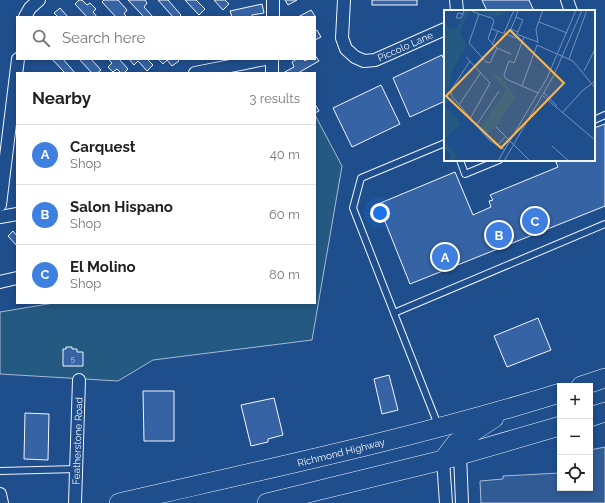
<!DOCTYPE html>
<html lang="en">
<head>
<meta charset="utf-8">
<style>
	body { margin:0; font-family:Raleway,sans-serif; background:#f6f6f6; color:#202124 }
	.controls { position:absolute; right:12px; bottom:12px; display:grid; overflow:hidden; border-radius:0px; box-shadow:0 2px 6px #0003 }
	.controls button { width:36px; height:36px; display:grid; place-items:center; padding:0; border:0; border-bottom:1px solid #e0e0e0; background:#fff; color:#202124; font:20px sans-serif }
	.you { position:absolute; left:380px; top:213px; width:14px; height:14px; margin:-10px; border:3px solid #fff; border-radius:50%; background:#1a73e8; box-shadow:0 0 0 6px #1a73e833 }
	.badge { display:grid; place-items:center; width:26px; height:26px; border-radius:50%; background:#846436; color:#fff; font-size:13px; font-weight:700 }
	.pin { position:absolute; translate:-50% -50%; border:2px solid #fff; box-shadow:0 1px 4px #0006 }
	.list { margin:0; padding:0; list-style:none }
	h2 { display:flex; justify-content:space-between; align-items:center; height:52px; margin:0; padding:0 16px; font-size:17px }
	h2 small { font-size:13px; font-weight:400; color:#757577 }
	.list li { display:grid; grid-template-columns:26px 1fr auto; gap:12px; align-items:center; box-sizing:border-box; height:60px; padding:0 16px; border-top:1px solid #e0e0e0 }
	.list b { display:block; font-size:15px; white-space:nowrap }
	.list p { margin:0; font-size:13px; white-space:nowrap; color:#757577 }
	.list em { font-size:13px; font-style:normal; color:#757577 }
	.icon { flex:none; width:22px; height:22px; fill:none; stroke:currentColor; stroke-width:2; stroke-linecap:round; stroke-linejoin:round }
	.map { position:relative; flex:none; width:605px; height:503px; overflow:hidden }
	.search { position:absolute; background:#fff; box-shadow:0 2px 6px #0003; left:16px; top:16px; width:300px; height:44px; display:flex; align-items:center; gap:10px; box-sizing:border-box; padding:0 14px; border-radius:0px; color:#757577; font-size:15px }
	.panel { position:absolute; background:#fff; box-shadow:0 2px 6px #0003; left:16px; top:72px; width:300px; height:232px; border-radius:0px }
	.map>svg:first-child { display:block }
	.green { fill:#245a82; stroke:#a8bbd7 }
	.parking { fill:#305b95; stroke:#a8bbd7 }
	.building { fill:#3563a3; stroke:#f2f6ff }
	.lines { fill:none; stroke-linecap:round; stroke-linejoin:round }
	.lane-casing { stroke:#f2f6ff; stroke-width:8 }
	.street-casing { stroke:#f2f6ff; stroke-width:14 }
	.primary-casing { stroke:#f2f6ff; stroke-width:20 }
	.lane { stroke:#1f4e8c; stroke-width:6 }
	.street { stroke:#1f4e8c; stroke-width:12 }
	.primary { stroke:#1f4e8c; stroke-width:19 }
	.labels { text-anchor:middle; stroke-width:3; stroke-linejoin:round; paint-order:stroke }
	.number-label { font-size:8px; fill:#c3d1e8 }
	.street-label { font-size:10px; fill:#f2f6ff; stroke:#1f4e8c }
	.inset-road { fill:none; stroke:#7391ba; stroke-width:1 }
	.view { fill:#ffb74d; fill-opacity:0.15; stroke:#ffb74d; stroke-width:2 }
	.inset-edge { fill:none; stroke:#f2f6ff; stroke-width:2 }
</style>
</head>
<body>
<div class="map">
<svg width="605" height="503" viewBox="0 0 605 503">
	<rect width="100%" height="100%" fill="#1f4e8c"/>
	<polygon class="green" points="315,115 342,166 312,340 153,360 118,381 0,374 0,312 54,303 315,303"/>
	<polygon class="parking" points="605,447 605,503 481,503 480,481 503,479 503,476 560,473 560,488 590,488 590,450"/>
	<g class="building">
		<polygon points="79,0 82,0 87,5 90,3 96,9 93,12 97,17 87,17 75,4"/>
		<polygon points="104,0 118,0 127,10 124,14 127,17 116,17 102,2"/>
		<polygon points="128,0 145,0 147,3 144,7 153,17 144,17"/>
		<polygon points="158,0 168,0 181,15 179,17 173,17"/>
		<polygon points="185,0 196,0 205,9 199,15"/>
		<polygon points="214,0 225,0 229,4 223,10"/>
		<polygon points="285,0 297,0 288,5"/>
		<rect x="372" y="0" width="45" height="5"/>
		<polygon points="482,0 529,0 534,11 487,11"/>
		<polygon points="262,4 264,13 252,15 252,17 232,17 230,11"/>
		<polygon points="60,8 68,17 58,17 54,13"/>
		<polygon points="311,10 315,16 313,17 298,17"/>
		<polygon points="317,30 321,37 315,40 315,31"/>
		<polygon points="315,55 319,61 298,73 283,73 294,67 292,62 297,59 303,59 305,61 308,59 315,59"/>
		<polygon points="442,55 445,62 445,101 410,117 393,78"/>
		<polygon points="52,59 63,59 75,73 65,73"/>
		<polygon points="79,59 91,59 101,70 97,73 92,73"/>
		<polygon points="108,59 119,59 128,69 124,73 121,73 117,69 113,72 108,67 112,63"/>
		<polygon points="129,59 147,59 153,65 147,71 138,61 134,65"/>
		<polygon points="158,59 177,59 179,61 172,66 167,60 163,64"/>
		<polygon points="381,85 400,124 352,147 333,108"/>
		<polygon points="315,104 319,111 315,113"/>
		<polygon points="605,124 605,206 410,284 378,204 455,172 473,215 491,207 489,201 493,200 490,195 558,167 555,160 594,160 594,128"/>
		<polygon points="13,231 17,236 17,246 8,236"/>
		<polygon points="538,318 551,350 507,367 494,336"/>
		<polygon points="66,347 72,347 72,349 77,349 77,352 83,352 83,366 63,366 63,349 66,349"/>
		<polygon points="389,375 398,410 382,414 374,379"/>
		<polygon points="143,391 174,391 174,441 144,441"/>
		<polygon points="274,398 283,435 268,439 268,442 251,446 241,405"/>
		<polygon points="25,413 49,414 48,460 24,459"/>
	</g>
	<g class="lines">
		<defs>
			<g id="lane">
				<polyline points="594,120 605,115"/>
				<polyline points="460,160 465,174 499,160"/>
				<polyline points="394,313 353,208 361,178 445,143"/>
				<polyline points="438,425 394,313 605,224"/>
				<polyline points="0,471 77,469"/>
			</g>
			<g id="street">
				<polyline points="344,0 342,38 346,49 355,57 364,61 375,60 445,29"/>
				<polyline points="456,0 457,11"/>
				<polyline points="567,0 571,11"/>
				<polyline points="25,17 30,8 39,0"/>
				<polyline points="273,17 273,0"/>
				<polyline points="195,73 265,59"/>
				<polyline points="272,73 272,59"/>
				<polyline points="0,205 18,59"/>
				<polyline points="0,217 17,214"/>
				<polyline points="0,282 17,278"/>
				<polyline points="460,455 462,503"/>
				<polyline points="443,460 446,503"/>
				<polyline points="0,494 2,503"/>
				<polyline points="75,503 79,380"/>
			</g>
			<g id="primary">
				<polyline points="581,386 605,378"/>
				<polyline points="590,417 605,412"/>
				<polyline points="443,460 456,443 494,418"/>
				<path d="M119,503c148,-34 296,-65 441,-110"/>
				<polyline points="267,503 443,460 560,426"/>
			</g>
		</defs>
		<use href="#lane" class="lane-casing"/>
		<use href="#street" class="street-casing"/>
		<use href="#primary" class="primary-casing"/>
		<use href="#lane" class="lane"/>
		<use href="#street" class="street"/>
		<use href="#primary" class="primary"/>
	</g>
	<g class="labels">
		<g class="number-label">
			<text x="73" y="362">5</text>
		</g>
		<g class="street-label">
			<text transform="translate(405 46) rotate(-24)" y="4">Piccolo Lane</text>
			<text transform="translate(77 441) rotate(-88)" y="4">Featherstone Road</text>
			<text transform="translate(341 452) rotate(-14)" y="4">Richmond Highway</text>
		</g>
	</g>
	<g transform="translate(444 10)">
		<rect width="151" height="151" fill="#1f4e8c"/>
		<path d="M21,0h4l-9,22 7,15 -15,24 -3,16 -5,1v-67l6,7 7,1zM33,0h34l-16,7zM47,63l9,3 16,21 -14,20 -2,6 -13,12 -7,-7 26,-38zM0,83l5,6 -4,8 16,16 -17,17zM0,132l13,13 -4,6h-4l2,-6 -7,-7z" fill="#245a82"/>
		<path class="inset-road" d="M74,0l-2,7 7,3 -6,14 7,3M28,1l7,3 13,4 2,3 -6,18 9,9 -7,15 -4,-1 -17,-19 10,-29M19,4l-5,-1 -2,5h5l2,-4 1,-4M72,7l-5,12 7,3M95,12l28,11M48,19l24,9M60,23l10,-23M94,33l-2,-14 7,-19M48,35l6,-14M53,38l14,6M22,47l24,26 -20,36M125,49l18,-49M26,51l-19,29v5l38,45 16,10M140,61l11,-22M78,76l-16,-7 -2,-4 5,-14 5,2 10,-26 14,5M94,83l-16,-7 15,-41 36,16 22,27M100,83l13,13M99,86l52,44M15,95l22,-33M119,102l19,-21 13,-10M32,116l23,-35M52,117l34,34M53,136l8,-9M108,136l17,15M54,151l49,-83 29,-68M60,151l50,-86 28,-65"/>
		<path class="view" d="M66,20l54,53 -63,65 -55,-52z"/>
		<rect width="151" height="151" class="inset-edge"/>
	</g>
</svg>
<div class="controls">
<button>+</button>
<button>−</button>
<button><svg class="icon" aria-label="locate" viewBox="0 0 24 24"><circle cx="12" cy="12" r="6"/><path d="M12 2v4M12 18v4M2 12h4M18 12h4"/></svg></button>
</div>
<div class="you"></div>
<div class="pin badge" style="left:445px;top:257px;background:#3f7fe0">A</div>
<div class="pin badge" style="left:499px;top:235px;background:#3f7fe0">B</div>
<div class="pin badge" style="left:535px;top:221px;background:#3f7fe0">C</div>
<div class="search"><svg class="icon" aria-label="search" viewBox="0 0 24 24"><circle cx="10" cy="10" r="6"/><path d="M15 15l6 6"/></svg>Search here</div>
<section class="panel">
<h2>Nearby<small>3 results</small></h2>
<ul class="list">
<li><span class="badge" style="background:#3f7fe0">A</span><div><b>Carquest</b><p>Shop</p></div><em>40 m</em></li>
<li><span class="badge" style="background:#3f7fe0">B</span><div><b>Salon Hispano</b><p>Shop</p></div><em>60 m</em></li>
<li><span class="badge" style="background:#3f7fe0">C</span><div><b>El Molino</b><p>Shop</p></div><em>80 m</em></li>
</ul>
</section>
</div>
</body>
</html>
